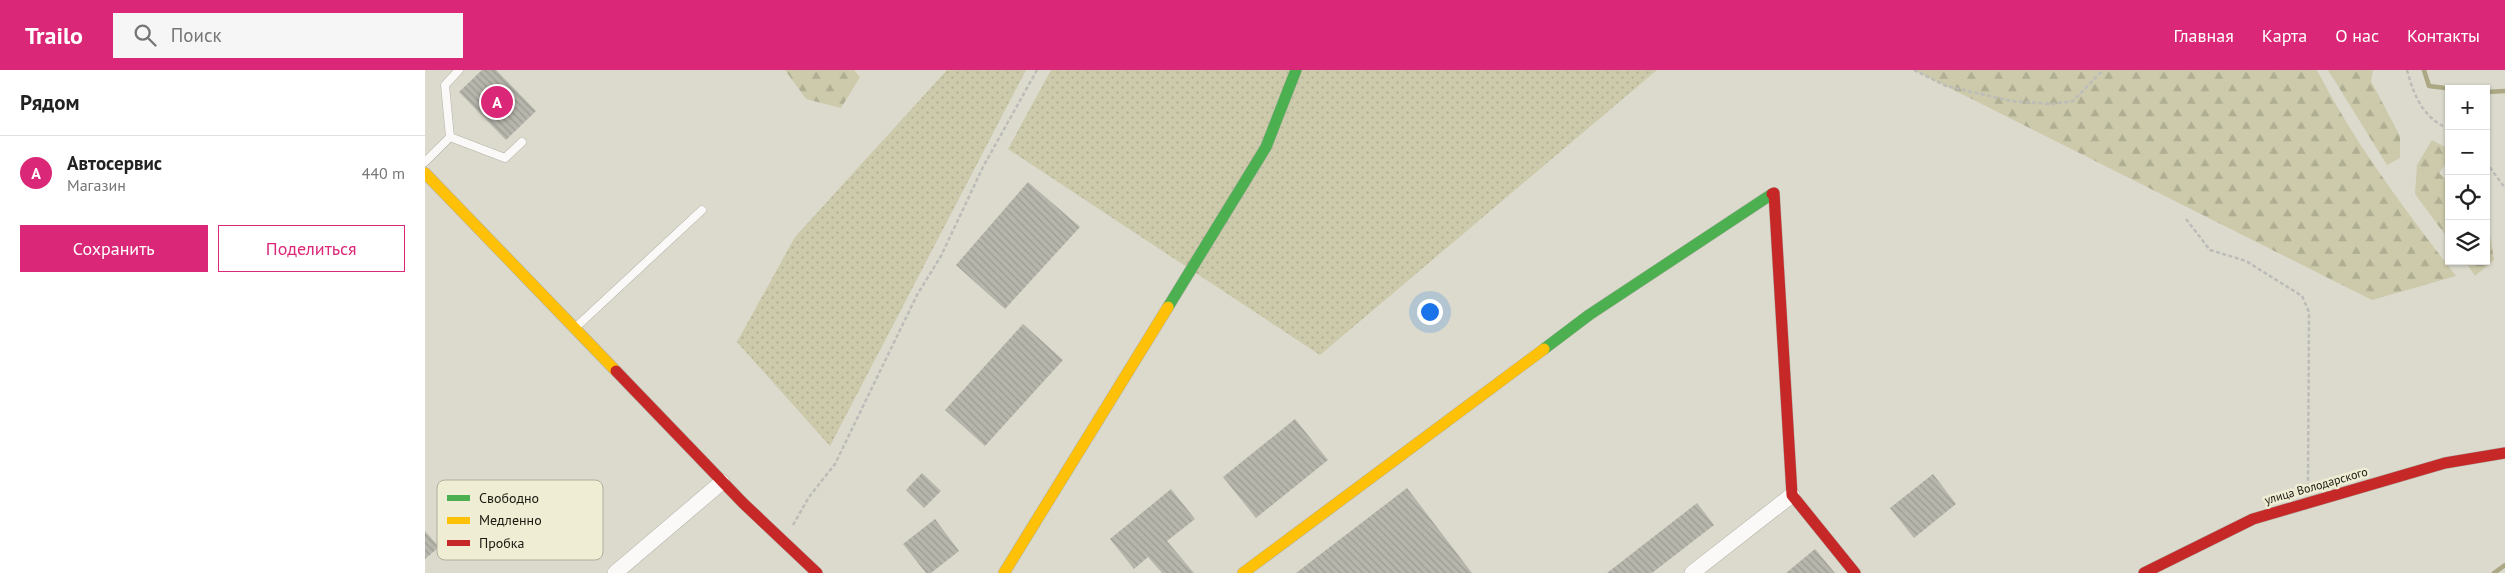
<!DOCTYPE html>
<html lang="ru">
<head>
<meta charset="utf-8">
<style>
	body { margin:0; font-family:"PT Sans",sans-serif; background:#f6f6f6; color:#222 }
	.controls { position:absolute; right:15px; top:15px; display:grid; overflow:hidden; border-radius:0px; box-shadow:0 1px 4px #0004 }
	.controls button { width:45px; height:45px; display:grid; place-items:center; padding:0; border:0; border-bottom:1px solid #e0e0e0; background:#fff; color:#222; font:25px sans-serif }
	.you { position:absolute; left:1004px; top:241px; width:18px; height:18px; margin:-12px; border:4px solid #fff; border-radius:50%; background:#1a73e8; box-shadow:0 0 0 8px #1a73e833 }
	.badge { display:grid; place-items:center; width:32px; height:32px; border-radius:50%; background:#db2777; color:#fff; font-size:16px; font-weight:700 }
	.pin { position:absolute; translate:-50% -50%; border:2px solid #fff; box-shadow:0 1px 5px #0006 }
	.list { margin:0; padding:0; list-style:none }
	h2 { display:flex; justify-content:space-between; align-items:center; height:65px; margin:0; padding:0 20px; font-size:21px }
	h2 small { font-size:16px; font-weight:400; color:#767676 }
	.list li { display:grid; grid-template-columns:32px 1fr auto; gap:15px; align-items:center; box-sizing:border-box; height:75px; padding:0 20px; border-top:1px solid #e0e0e0 }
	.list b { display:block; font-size:19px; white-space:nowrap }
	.list p { margin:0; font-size:16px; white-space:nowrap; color:#767676 }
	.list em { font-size:16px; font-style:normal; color:#767676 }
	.actions { display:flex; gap:10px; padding:15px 20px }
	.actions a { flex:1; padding:11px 0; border:1px solid #db2777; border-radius:0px; text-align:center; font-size:18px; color:#db2777 }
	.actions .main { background:#db2777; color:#fff }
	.icon { flex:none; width:28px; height:28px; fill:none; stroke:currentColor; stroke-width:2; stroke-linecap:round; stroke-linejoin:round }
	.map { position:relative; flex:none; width:2080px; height:503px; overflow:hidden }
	header { display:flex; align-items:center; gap:30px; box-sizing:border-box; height:70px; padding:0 25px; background:#db2777; color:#fff }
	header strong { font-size:24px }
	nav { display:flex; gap:28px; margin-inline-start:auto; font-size:18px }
	.search { width:350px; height:45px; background:#f6f6f6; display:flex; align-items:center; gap:12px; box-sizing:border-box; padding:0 18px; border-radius:0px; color:#767676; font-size:19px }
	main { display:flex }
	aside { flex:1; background:#fff }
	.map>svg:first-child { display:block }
	.grass { fill:url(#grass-dots) }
	.forest { fill:url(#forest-firs) }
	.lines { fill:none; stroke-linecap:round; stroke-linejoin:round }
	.stream { stroke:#aba883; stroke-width:4.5 }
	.building { fill:url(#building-back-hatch) }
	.lane-casing { stroke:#b0b0a5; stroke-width:9 }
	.street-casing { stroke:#b0b0a5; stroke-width:16 }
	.fast-casing { stroke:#b0b0a5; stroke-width:12 }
	.slow-casing { stroke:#b0b0a5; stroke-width:12 }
	.jam-casing { stroke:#b0b0a5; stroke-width:12 }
	.path { stroke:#bcbcb8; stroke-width:2.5; stroke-dasharray:4 2.5; stroke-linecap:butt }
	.lane { stroke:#faf9f8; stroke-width:8 }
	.street { stroke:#faf9f8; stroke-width:15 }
	.fast { stroke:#4caf50; stroke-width:11 }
	.slow { stroke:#ffc107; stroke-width:11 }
	.jam { stroke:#c62828; stroke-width:11 }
	.labels { text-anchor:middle; stroke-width:5; stroke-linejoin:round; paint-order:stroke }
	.street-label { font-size:12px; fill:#1b1a11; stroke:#efedd4 }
	.key { fill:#efedd4; stroke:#afae9a; stroke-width:1 }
	.key-label { font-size:14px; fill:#1b1a11 }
</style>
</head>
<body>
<header>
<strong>Trailo</strong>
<div class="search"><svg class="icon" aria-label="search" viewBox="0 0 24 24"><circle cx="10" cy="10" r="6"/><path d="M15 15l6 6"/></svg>Поиск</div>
<nav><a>Главная</a><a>Карта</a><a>О нас</a><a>Контакты</a></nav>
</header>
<main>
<aside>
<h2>Рядом<small></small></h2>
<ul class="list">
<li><span class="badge">A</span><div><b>Автосервис</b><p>Магазин</p></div><em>440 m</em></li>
</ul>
<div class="actions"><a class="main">Сохранить</a><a>Поделиться</a></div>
</aside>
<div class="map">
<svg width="2080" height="503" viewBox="0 0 2080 503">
	<defs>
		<pattern id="grass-dots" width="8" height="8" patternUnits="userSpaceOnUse" patternTransform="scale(1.25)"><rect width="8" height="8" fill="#cccaab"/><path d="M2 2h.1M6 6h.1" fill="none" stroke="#afad92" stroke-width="1.8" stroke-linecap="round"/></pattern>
		<pattern id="forest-firs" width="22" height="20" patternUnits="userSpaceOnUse" patternTransform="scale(1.25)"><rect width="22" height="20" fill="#cccaab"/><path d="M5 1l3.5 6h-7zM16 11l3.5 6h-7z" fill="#afad92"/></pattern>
		<pattern id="building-back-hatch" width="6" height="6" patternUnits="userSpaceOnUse" patternTransform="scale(1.25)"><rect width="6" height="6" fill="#b7b6ac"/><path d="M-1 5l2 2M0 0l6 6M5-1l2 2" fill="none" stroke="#9d9c93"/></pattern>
	</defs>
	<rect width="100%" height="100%" fill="#dbdacd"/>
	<g class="grass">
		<polygon points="522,0 601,0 405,376 312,272 370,167"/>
		<polygon points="626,0 1232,0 895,285 583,79"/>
	</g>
	<g class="forest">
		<polygon points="360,0 429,0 435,7 416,38 381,29"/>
		<path d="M1489,0h403c38,74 88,140 139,206l-84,24z"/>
		<polygon points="1903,0 1948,0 1946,11 1975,66 1975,88 1962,95"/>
		<polygon points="2007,70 2024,79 2024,90 2014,103 2024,112 2024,170 1990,124 1992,95"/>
		<polygon points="2061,159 2065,165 2069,190 2050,206 2040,191 2061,191"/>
	</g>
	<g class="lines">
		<g class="stream">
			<polyline points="1999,0 2004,16 2029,19"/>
			<polyline points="2061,22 2080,21"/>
			<polyline points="2069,503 2080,495"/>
		</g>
	</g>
	<g class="building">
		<polygon points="57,0 71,0 111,41 81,70 34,22"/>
		<polygon points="603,112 655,157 580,239 531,195"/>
		<polygon points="598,254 638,290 560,376 520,340"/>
		<polygon points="870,349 903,390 831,448 798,407"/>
		<polygon points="497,403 516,421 499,438 481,420"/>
		<polygon points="1508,404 1531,434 1489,468 1465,438"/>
		<polygon points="982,418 1047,503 871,503"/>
		<polygon points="746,419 770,449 742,471 769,503 737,503 723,487 709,499 685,469"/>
		<polygon points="1272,433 1289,455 1227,503 1182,503"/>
		<polygon points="510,449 534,481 506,503 501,503 478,474"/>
		<polygon points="0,461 14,477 0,489"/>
		<polygon points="1390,479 1410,503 1361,503"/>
	</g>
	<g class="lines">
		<defs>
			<g id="lane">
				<polyline points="25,67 20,15 34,0"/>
				<polyline points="0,92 25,67 80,88 97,72"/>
				<polyline points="150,258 277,140"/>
			</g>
			<g id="street">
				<polyline points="190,503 297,412"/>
				<polyline points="1267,503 1367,425"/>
			</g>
			<g id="fast">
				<polyline points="743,237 841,77 871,0"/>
				<polyline points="1119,279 1164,245 1347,124"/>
			</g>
			<g id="slow">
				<polyline points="0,103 191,301"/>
				<polyline points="579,503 743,237"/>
				<polyline points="818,503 1119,279"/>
			</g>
			<g id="jam">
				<polyline points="1347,124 1349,123 1367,425 1430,503"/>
				<polyline points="191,301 318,433 392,503"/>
				<polyline points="1719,503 1828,449 2020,393 2080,383"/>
			</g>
		</defs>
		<use href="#lane" class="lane-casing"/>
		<use href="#street" class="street-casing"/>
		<use href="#fast" class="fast-casing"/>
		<use href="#slow" class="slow-casing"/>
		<use href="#jam" class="jam-casing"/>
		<g class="path">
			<polyline points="1489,0 1521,16 1586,31 1626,34 1648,31 1678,0"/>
			<path d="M1982,0c7,26 16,48 42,59"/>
			<polyline points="2061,92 2080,118"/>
			<polyline points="1761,149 1785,180 1821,191 1877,226 1884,242 1883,416"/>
			<polyline points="368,455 384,427 410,394 492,225 516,186 558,97 612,0"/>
		</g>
		<use href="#lane" class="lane"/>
		<use href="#street" class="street"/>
		<use href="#fast" class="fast"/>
		<use href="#slow" class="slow"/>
		<use href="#jam" class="jam"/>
	</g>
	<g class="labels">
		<g class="street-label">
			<text transform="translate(1891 416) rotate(-16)" y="4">улица Володарского</text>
		</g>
	</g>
	<rect x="12" y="410" width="166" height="80" rx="8" class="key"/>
	<rect x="22" y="425" width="23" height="6" fill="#4caf50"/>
	<rect x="22" y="447" width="23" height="7" fill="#ffc107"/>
	<rect x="22" y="470" width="23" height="6" fill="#c62828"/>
	<g class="key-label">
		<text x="54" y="433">Свободно</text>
		<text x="54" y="455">Медленно</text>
		<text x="54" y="478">Пробка</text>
	</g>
</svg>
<div class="controls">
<button>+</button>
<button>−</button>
<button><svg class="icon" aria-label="locate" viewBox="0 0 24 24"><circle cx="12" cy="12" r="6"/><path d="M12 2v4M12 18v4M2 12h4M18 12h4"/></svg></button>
<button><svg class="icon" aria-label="layers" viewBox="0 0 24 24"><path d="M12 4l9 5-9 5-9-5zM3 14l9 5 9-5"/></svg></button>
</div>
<div class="you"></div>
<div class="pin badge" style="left:72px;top:32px">A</div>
</div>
</main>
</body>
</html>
